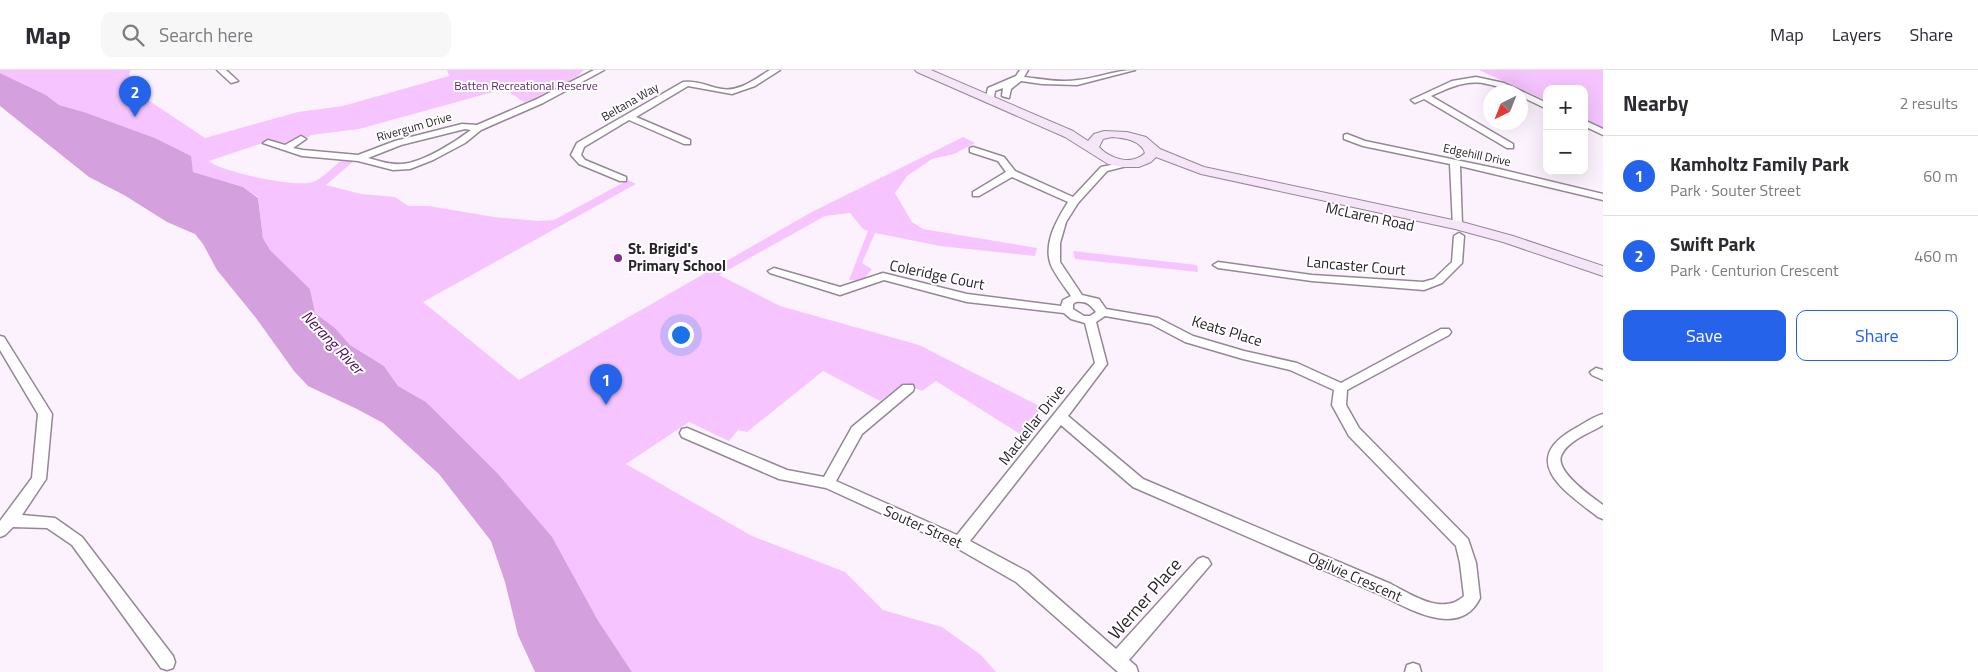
<!DOCTYPE html>
<html lang="en">
<head>
<meta charset="utf-8">
<style>
	body { margin:0; font-family:"Titillium Web",sans-serif; background:#f7f7f7; color:#2b2b33 }
	.controls { position:absolute; right:15px; top:15px; display:grid; overflow:hidden; border-radius:10px; box-shadow:0 5px 20px #0002 }
	.controls button { width:45px; height:45px; display:grid; place-items:center; padding:0; border:0; border-bottom:1px solid #e1e1e2; background:#fff; color:#2b2b33; font:25px sans-serif }
	.compass { position:absolute; left:1483px; top:15px; width:45px; height:45px; border-radius:50%; background:#fff; box-shadow:0 5px 20px #0002; rotate:223deg }
	.you { position:absolute; left:680px; top:264px; width:18px; height:18px; margin:-12px; border:4px solid #fff; border-radius:50%; background:#1a73e8; box-shadow:0 0 0 8px #1a73e833 }
	.badge { display:grid; place-items:center; width:32px; height:32px; border-radius:50%; background:#2563eb; color:#fff; font-size:16px; font-weight:700 }
	.pin { position:absolute; translate:-50% -41px; filter:drop-shadow(0 1px 2px #0008) }
	.pin::after { content:''; position:absolute; top:26px; width:18px; height:15px; background:inherit; clip-path:polygon(0 0,100% 0,50% 100%) }
	.list { margin:0; padding:0; list-style:none }
	h2 { display:flex; justify-content:space-between; align-items:center; height:65px; margin:0; padding:0 20px; font-size:21px }
	h2 small { font-size:16px; font-weight:400; color:#7c7c81 }
	.list li { display:grid; grid-template-columns:32px 1fr auto; gap:15px; align-items:center; box-sizing:border-box; height:80px; padding:0 20px; border-top:1px solid #e1e1e2 }
	.list b { display:block; font-size:19px; white-space:nowrap }
	.list p { margin:0; font-size:16px; white-space:nowrap; color:#7c7c81 }
	.list em { font-size:16px; font-style:normal; color:#7c7c81 }
	.actions { display:flex; gap:10px; padding:15px 20px }
	.actions a { flex:1; padding:11px 0; border:1px solid #2563eb; border-radius:10px; text-align:center; font-size:18px; color:#2563eb }
	.actions .main { background:#2563eb; color:#fff }
	.icon { flex:none; width:28px; height:28px; fill:none; stroke:currentColor; stroke-width:2; stroke-linecap:round; stroke-linejoin:round }
	.map { position:relative; flex:none; width:1603px; height:602px; overflow:hidden }
	header { display:flex; align-items:center; gap:30px; box-sizing:border-box; height:70px; padding:0 25px; background:#fff; border-bottom:1px solid #e1e1e2 }
	header strong { font-size:24px }
	nav { display:flex; gap:28px; margin-inline-start:auto; font-size:18px }
	.search { width:350px; height:45px; background:#f7f7f7; display:flex; align-items:center; gap:12px; box-sizing:border-box; padding:0 18px; border-radius:10px; color:#7c7c81; font-size:19px }
	main { display:flex }
	aside { flex:1; background:#fff }
	.map>svg:first-child { display:block }
	.green { fill:#f6c5ff }
	.water { fill:#d4a0dd }
	.lines { fill:none; stroke-linecap:round; stroke-linejoin:round }
	.minor-casing { stroke:#948895; stroke-width:3 }
	.secondary-casing { stroke:#948895; stroke-width:2 }
	.minor { fill:#fff; fill-rule:evenodd }
	.secondary { fill:#f6e4f9; fill-rule:evenodd }
	.poi-dot { fill:#872b97; stroke:#fff; stroke-width:2 }
	.labels { text-anchor:middle; stroke-width:4; stroke-linejoin:round; paint-order:stroke }
	.far-park-label { font-size:12px; fill:#63256e; stroke:#fff }
	.far-street-label { font-size:12px; fill:#282328; stroke:#fff }
	.street-label { font-size:15px; fill:#282328; stroke:#fff }
	.poi-label { font-size:15px; font-weight:bold; fill:#282328; stroke:#fff; text-anchor:start }
	.water-label { font-size:16px; font-style:italic; fill:#4b0a56; stroke:#fff }
	.near-street-label { font-size:18px; fill:#282328; stroke:#fff }
</style>
</head>
<body>
<header>
<strong>Map</strong>
<div class="search"><svg class="icon" aria-label="search" viewBox="0 0 24 24"><circle cx="10" cy="10" r="6"/><path d="M15 15l6 6"/></svg>Search here</div>
<nav><a>Map</a><a>Layers</a><a>Share</a></nav>
</header>
<main>
<div class="map">
<svg width="1603" height="602" viewBox="0 0 1603 602">
	<rect width="100%" height="100%" fill="#fcf2fe"/>
	<g class="green">
		<path d="M0,0h131l-2,4 16,24 60,40 93,-26 45,-6 106,-30 -2,-6h137c-15,16 -39,25 -60,32l-20,-13 -145,40 -48,6 -2,2 -9,-1 -15,7 -13,-3 -63,21c11,11 90,27 104,21 10,-4 21,-16 30,-23l12,1 -29,25 35,9 34,3 13,9h21l65,11 44,4 16,-1 74,-40 8,4 -213,118 96,78 291,-167 153,-76 12,6 -21,11 -22,5 -25,17 -12,17 17,29 11,7 114,19 -2,8 -95,-10 -65,-13 -13,30 10,6 -10,12 -13,-1 19,-49 -5,-2 -13,-16 -25,3 -106,59 61,31 139,39 124,63 -23,26 -84,-53 -14,10 -18,-8 -24,18 -57,-30 -76,61 -9,-2 -9,11 -40,-19 -63,42 126,72 93,36 38,38 59,17 39,28 15,17h-364l-35,-53 -171,-217 -28,-16 -14,-20 -34,-21 -15,-17 -20,-15 -5,-24 -40,-39 -7,-12 -5,-41 -15,-10 -50,-15 -3,-16 -35,-18 -71,-26 -25,-7 -13,-10 -46,-22z"/>
		<polygon points="1479,0 1603,0 1603,60 1584,50 1584,19 1547,19 1547,31"/>
		<polygon points="1073,181 1197,195 1198,202 1075,189"/>
	</g>
	<polygon class="water" points="0,3 46,25 59,35 84,42 155,68 191,86 193,102 243,117 258,128 263,168 270,180 310,219 315,243 335,258 350,275 384,296 398,316 426,332 498,404 552,467 597,549 632,602 535,602 518,565 505,512 491,471 439,404 383,353 357,339 308,316 294,301 256,248 217,200 203,174 195,164 167,152 124,125 89,107 0,36"/>
	<g class="lines">
		<defs>
			<g id="minor">
				<polygon points="217,0 226,0 238,11 231,13"/>
				<path d="M594,0h10l-61,33 -62,27 -16,13 -32,17 -23,9 -17,1 -35,-9 -56,-5 -39,-13 5,-3 17,5 16,-9 5,3 -13,9 10,2 55,5 37,-14 67,-17 15,1 60,-26zM465,59l6,1c-16,12 -49,33 -69,34 -12,1 -23,-3 -34,-6l33,-13z"/>
				<path d="M770,0h10l-25,16 -23,8 -44,-8 -52,31 54,23v4h-6l-55,-24 -45,27 -3,8 4,5 41,17v4h-6l-41,-17 -8,-9 6,-12 106,-61c15,-2 26,5 39,7 18,3 34,-11 48,-19z"/>
				<path d="M1020,0h8l-4,7c17,2 37,6 54,3 20,-2 37,-10 57,-10l-58,15 -35,-1 -21,-3 -10,8 -2,9 -7,-2 1,-8 -8,3 -1,6 4,4 -7,2 -5,-6 2,-9 28,-12z"/>
				<path d="M1476,7l28,6 43,20v6l-27,-13v-4c-12,0 -21,-6 -33,-8 -20,-5 -38,4 -56,12l82,48v4h-6l-83,-49 -9,4 -4,-3 41,-19z"/>
				<polygon points="1584,50 1603,59 1603,65 1584,56"/>
				<polygon points="1347,64 1365,71 1499,99 1603,124 1603,130 1460,96 1462,155 1457,158 1453,157 1450,94 1363,76 1344,69 1344,65"/>
				<path d="M973,77l31,10 11,14 58,26 28,-30 30,-6v4l-24,6 -29,32 -12,19 -6,21v19l22,33 17,4 7,10 52,9 35,18 51,15 53,12 44,20 100,-54h8l2,3 -2,3 -102,55 -1,15 13,23 109,111 8,24 4,35c-20,42 -73,10 -101,-4l-246,-107 -72,-62 -91,116 58,31 88,77 82,-90 5,-2 5,2 3,5 -82,96 7,6 2,6h-20l-102,-90 -61,-35 -129,-59 -47,-9 -97,-42 -2,-4 2,-4 5,-1 100,42 37,7 28,-50 51,-42h10l1,3 -1,3 -51,43 -26,47 121,54 138,-172 -10,-40 -14,-4 -7,-6 -97,-11 -83,-22 -44,15 -70,-22 -2,-2 6,-3 66,19 43,-14 84,21 94,12 2,-6 8,-4c-6,-9 -19,-25 -21,-34 -6,-21 8,-44 18,-60l-56,-25 -33,19h-6v-4l33,-20 -8,-11 -28,-9v-4zM1076,232c10,-1 14,2 20,10l-6,4h-6l-11,-7v-5zM1105,246l46,8 34,18 58,17 47,11 44,20 -2,15 17,31 107,110 4,17 4,33c-21,20 -52,-1 -73,-12l-248,-105 -75,-63 39,-52 -11,-42z"/>
				<polygon points="1459,163 1464,166 1462,193 1442,213 1424,220 1312,211 1218,198 1213,195 1218,192 1312,205 1423,212 1434,209 1452,192 1454,166"/>
				<polygon points="0,266 4,267 52,344 46,409 22,445 55,448 82,467 173,586 175,592 173,598 167,600 161,598 72,475 47,458 13,457 5,465 0,467 0,451 32,408 38,344 0,280"/>
				<polygon points="1596,298 1603,300 1603,310 1592,305 1590,302"/>
				<path d="M1603,344v11c-13,8 -34,15 -41,29 -10,16 30,43 41,51v14l-5,-2c-31,-24 -80,-55 -26,-87 10,-5 20,-13 31,-16z"/>
				<polygon points="1413,593 1419,595 1421,602 1405,602 1407,595"/>
			</g>
			<path id="secondary" d="M915,0h16l142,61 15,10 6,-7 10,-3 23,1 19,5 14,12 44,18 258,55 51,14 90,30v10l-100,-34 -48,-13 -254,-55 -45,-17 -5,5 -12,5h-18l-13,-3 -43,-27 -148,-65zM1112,67c12,1 29,3 33,16 -13,13 -35,6 -46,-6l4,-8z"/>
		</defs>
		<use href="#minor" class="minor-casing"/>
		<use href="#secondary" class="secondary-casing"/>
		<use href="#minor" class="minor"/>
		<use href="#secondary" class="secondary"/>
	</g>
	<circle class="poi-dot" cx="618" cy="188" r="5"/>
	<g class="labels">
		<g class="far-park-label">
			<text x="526" y="20">Batten Recreational Reserve</text>
		</g>
		<g class="far-street-label">
			<text transform="translate(630 32) rotate(-30)" y="4">Beltana Way</text>
			<text transform="translate(414 57) rotate(-16)" y="4">Rivergum Drive</text>
			<text transform="translate(1477 85) rotate(12)" y="4">Edgehill Drive</text>
		</g>
		<g class="street-label">
			<text transform="translate(1370 147) rotate(12)" y="5">McLaren Road</text>
			<text transform="translate(1356 196) rotate(5)" y="5">Lancaster Court</text>
			<text transform="translate(937 205) rotate(12)" y="5">Coleridge Court</text>
			<text transform="translate(1227 261) rotate(17)" y="5">Keats Place</text>
			<text transform="translate(1032 355) rotate(-52)" y="5">Mackellar Drive</text>
			<text transform="translate(923 457) rotate(24)" y="5">Souter Street</text>
			<text transform="translate(1355 507) rotate(24)" y="5">Ogilvie Crescent</text>
		</g>
		<g class="poi-label">
			<text x="628" y="184">St. Brigid's<tspan x="628" dy="17">Primary School</tspan></text>
		</g>
		<g class="water-label">
			<text transform="translate(333 272) rotate(46)" y="6">Nerang River</text>
		</g>
		<g class="near-street-label">
			<text transform="translate(1145 529) rotate(-49)" y="6">Werner Place</text>
		</g>
	</g>
</svg>
<div class="controls">
<button>+</button>
<button>−</button>
</div>
<svg class="compass" viewBox="-18 -18 36 36"><path d="M0-13l5 13h-10z" fill="#e53935"/><path d="M0 13l5-13h-10z" fill="#7c7c81"/></svg>
<div class="you"></div>
<div class="pin badge" style="left:606px;top:335px">1</div>
<div class="pin badge" style="left:135px;top:47px">2</div>
</div>
<aside>
<h2>Nearby<small>2 results</small></h2>
<ul class="list">
<li><span class="badge">1</span><div><b>Kamholtz Family Park</b><p>Park · Souter Street</p></div><em>60 m</em></li>
<li><span class="badge">2</span><div><b>Swift Park</b><p>Park · Centurion Crescent</p></div><em>460 m</em></li>
</ul>
<div class="actions"><a class="main">Save</a><a>Share</a></div>
</aside>
</main>
</body>
</html>
